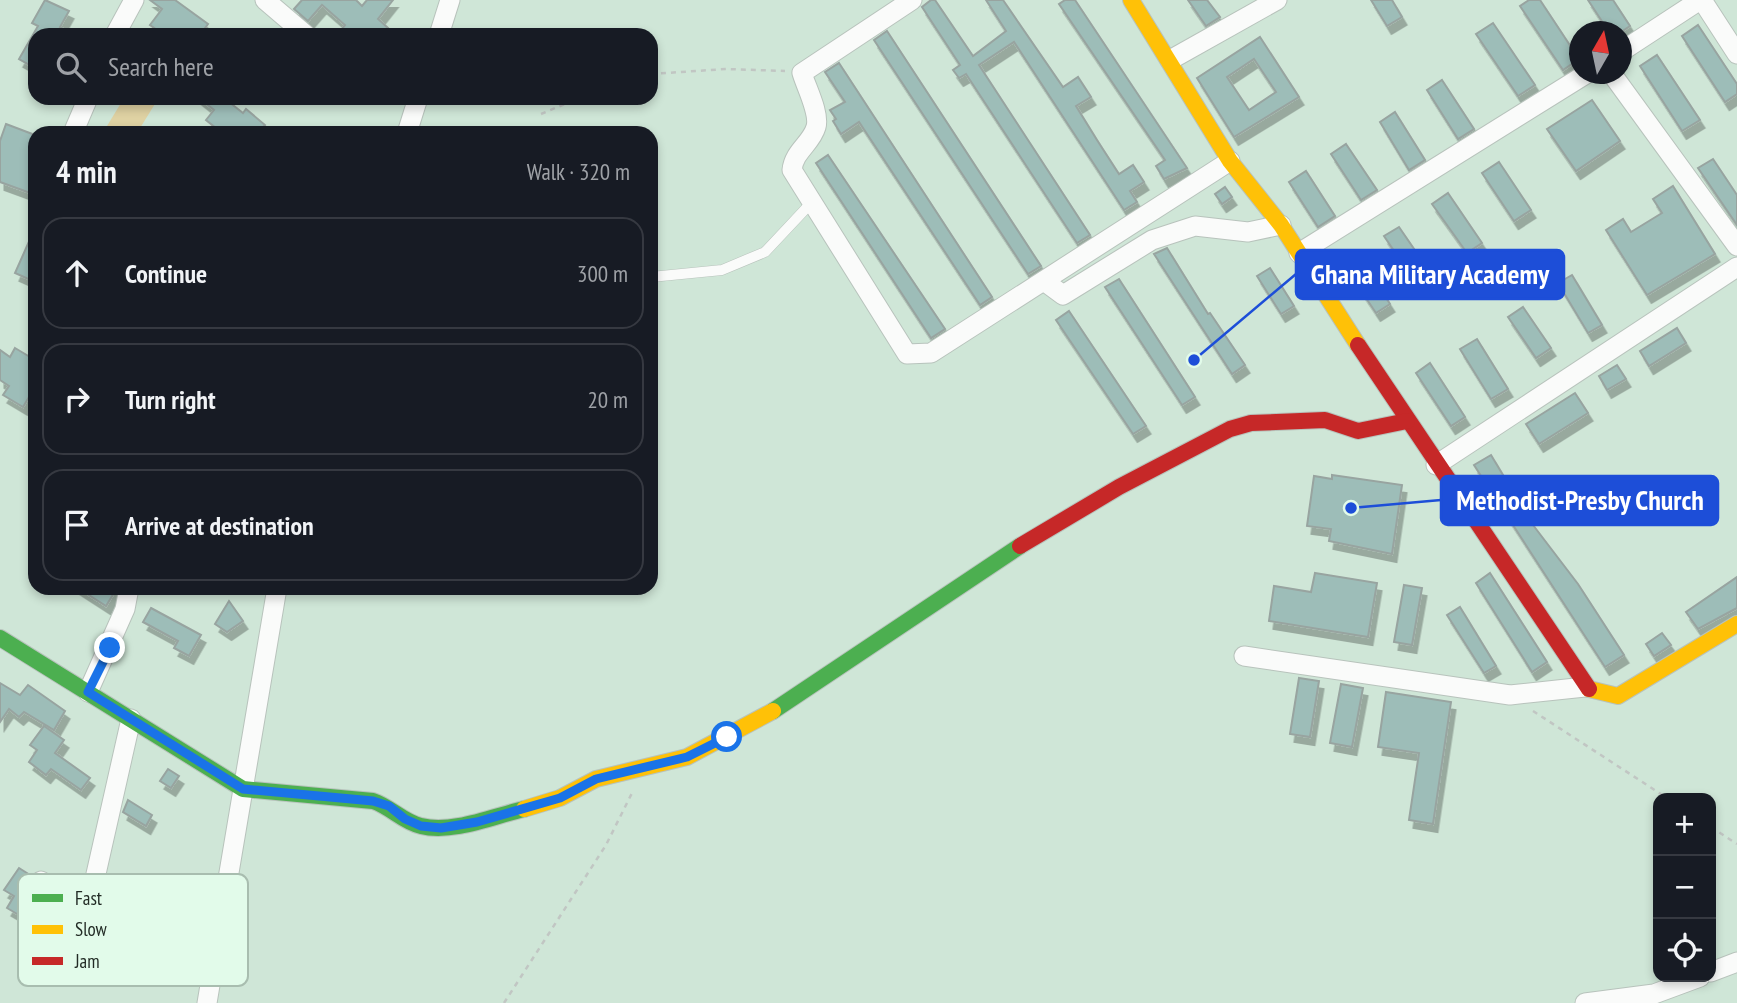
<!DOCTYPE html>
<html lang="en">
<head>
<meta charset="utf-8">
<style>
	body { margin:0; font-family:"PT Sans Narrow",sans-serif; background:#20242c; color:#f1f3f6 }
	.controls { position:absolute; right:21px; bottom:21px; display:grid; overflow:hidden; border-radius:14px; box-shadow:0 4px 10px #0003 }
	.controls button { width:63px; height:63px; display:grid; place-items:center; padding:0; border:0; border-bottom:2px solid #363941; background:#171b24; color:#f1f3f6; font:35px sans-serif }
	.compass { position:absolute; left:1569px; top:21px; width:63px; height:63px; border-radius:50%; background:#171b24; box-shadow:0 4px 10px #0003; rotate:9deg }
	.stop { position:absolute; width:21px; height:21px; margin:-16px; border:5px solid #1a73e8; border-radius:50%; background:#fff }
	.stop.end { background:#1a73e8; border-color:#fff; box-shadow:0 2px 7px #0008 }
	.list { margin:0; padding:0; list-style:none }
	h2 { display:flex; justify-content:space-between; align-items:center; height:91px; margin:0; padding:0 28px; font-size:30px }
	h2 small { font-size:23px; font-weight:400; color:#9ea1a6 }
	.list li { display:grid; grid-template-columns:46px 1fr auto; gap:21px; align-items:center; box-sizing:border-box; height:112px; margin:0 14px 14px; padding:0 14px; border:2px solid #363941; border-radius:21px }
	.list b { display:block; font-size:26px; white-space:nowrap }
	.list em { font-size:23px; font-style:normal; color:#9ea1a6 }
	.icon { flex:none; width:38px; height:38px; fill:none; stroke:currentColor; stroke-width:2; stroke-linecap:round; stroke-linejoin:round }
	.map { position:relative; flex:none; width:1737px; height:1003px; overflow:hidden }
	.search { position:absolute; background:#171b24; box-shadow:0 4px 10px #0003; left:28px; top:28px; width:630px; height:77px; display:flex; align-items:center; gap:18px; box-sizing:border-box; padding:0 24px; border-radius:21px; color:#9ea1a6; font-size:26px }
	.panel { position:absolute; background:#171b24; box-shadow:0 4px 10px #0003; left:28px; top:126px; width:630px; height:469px; border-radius:21px }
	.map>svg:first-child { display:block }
	.built { fill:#cfe6d7; fill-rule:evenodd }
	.green { fill:#dfd2a3 }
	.building { fill:#9dbdb8; stroke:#98a4a0; stroke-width:2; fill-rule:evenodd; filter:url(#shadow) }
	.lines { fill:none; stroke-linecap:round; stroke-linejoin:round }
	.lane-casing { stroke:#b8c3bc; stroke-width:11 }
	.street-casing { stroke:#b8c3bc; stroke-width:21 }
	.fast-casing { stroke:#b8c3bc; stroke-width:18 }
	.slow-casing { stroke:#b8c3bc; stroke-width:18 }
	.jam-casing { stroke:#b8c3bc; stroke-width:18 }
	.path { stroke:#c1c6c3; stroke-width:2.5; stroke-dasharray:5 5; stroke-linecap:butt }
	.lane { stroke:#fafbfa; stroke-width:10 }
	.street { stroke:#fafbfa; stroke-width:19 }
	.fast { stroke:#4caf50; stroke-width:16 }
	.slow { stroke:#ffc107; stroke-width:16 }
	.jam { stroke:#c62828; stroke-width:16 }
	.route { stroke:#1a73e8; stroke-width:9 }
	.key { fill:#e2fbea; stroke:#a8bdaf; stroke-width:2 }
	.key-label { font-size:19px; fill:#222b25 }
	.leader { fill:none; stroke:#1d4ed8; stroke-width:2.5 }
	.callout-dot { fill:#1d4ed8; stroke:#e2fbea; stroke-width:2.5 }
	.callout { fill:#1d4ed8; stroke:#1d4ed8; stroke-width:2.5 }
	.callout-label { font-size:28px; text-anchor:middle; font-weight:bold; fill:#fff }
</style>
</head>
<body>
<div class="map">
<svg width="1737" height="1003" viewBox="0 0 1737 1003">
	<defs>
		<filter id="shadow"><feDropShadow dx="4.5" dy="8" stdDeviation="0" flood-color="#0004"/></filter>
	</defs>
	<rect width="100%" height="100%" fill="#dbe7df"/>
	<path class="built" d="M0,0h1737v1003h-1737zM1580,32h42v42h-42zM35,35h616v63h-616zM35,133h616v455h-616zM1658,798h53v179h-53z"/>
	<polygon class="green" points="124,98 158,99 137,133 107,133 104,131"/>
	<g class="building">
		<polygon points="45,0 69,11 60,27 74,35 35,35 35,68 19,59 38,26 32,23"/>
		<polygon points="150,0 175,0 208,24 200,35 164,35 150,25 162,9"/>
		<polygon points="302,0 356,0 362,6 367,0 393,0 378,19 388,28 383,35 337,35 345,25 322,5 308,21 294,9"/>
		<polygon points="931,0 935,0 973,56 1006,31 986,0 1003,0 1063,87 1078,77 1091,97 1076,106 1097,140 1119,174 1133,165 1144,182 1130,191 1137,202 1124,210 1014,42 979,65 1090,235 1077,243 966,74 959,78 953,70 960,65 922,7"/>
		<polygon points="1065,0 1075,0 1187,168 1164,179 1156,166 1165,160 1059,4"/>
		<polygon points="1188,0 1207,0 1220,17 1206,26"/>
		<polygon points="1371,0 1392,0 1402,17 1387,26"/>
		<polygon points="1529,0 1540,0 1579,59 1563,70 1520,6"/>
		<polygon points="1588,0 1613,0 1630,26 1621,32 1609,32"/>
		<polygon points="1493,23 1535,85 1518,96 1476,34"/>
		<polygon points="1698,25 1737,84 1737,94 1725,102 1682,36"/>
		<polygon points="887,31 1041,266 1028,274 874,40"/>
		<path d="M1260,37l39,60 -65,40 -37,-59zM1254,59l22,33 -27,18 -22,-33z"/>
		<polygon points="1657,55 1700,120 1682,131 1640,66"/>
		<polygon points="839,63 992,297 980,305 859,122 841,134 833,121 836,119 830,110 845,102 825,72"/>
		<polygon points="1442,80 1474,129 1458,139 1427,90"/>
		<polygon points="199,98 224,98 243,113 246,109 265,125 258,133 222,133 206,120 214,110"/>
		<polygon points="1592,100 1620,141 1576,171 1547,129"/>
		<polygon points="1395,112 1425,160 1409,170 1380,122"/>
		<polygon points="6,124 35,135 33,194 0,182 0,141"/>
		<polygon points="1346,144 1377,190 1361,200 1331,154"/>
		<polygon points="828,155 945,329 931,338 816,163"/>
		<polygon points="1713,159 1737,195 1737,225 1698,168"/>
		<polygon points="1499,162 1531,210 1514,221 1482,173"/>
		<polygon points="1306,171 1335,216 1318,227 1289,182"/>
		<polygon points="1673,186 1715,254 1647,295 1606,230 1623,219 1631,232 1662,213 1653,199"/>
		<polygon points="1225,187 1232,197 1222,204 1215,194"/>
		<polygon points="1448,193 1482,243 1467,253 1432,204"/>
		<polygon points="1399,227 1432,275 1417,285 1384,236"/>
		<polygon points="35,228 35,282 15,273"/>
		<polygon points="1167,248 1208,314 1210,313 1245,365 1232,374 1154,254"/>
		<polygon points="1357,253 1390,304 1376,313 1342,262"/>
		<polygon points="1270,268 1294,306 1281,314 1257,276"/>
		<polygon points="1572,275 1602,325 1588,333 1558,283"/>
		<polygon points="1119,279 1195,397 1182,405 1105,287"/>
		<polygon points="1523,307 1551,348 1536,358 1508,317"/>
		<polygon points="1069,311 1146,426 1133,434 1056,320"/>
		<polygon points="1677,328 1686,343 1649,366 1640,351"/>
		<polygon points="1477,339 1508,389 1491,399 1460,349"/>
		<polygon points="15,348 35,360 35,387 23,407 3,395 9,386 0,380 0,350 10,357"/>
		<polygon points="1430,363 1465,417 1451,426 1416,373"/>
		<polygon points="1617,365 1626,379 1607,390 1599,376"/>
		<polygon points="1575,393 1588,413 1539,444 1526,424"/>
		<polygon points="1491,455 1533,525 1578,584 1624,655 1605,667 1474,465"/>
		<polygon points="1332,475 1402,485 1392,554 1329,541 1331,529 1307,526 1314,476 1332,479"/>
		<polygon points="1315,573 1377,583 1368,637 1269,621 1274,586 1311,592"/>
		<polygon points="1490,573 1547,662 1532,672 1476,583"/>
		<polygon points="1737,577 1737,608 1698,629 1686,612"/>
		<polygon points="1404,585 1422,588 1412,645 1394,642"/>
		<polygon points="78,588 117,588 106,606"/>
		<polygon points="229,601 243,621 227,632 215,624"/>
		<polygon points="1460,607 1496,666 1484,673 1447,615"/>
		<polygon points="151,608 201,635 189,656 174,648 178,641 143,622"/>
		<polygon points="1662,633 1671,645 1654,656 1646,644"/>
		<polygon points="1299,678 1319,681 1310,737 1290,734"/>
		<polygon points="0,683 20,695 28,685 65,711 54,730 24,712 19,717 9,709 0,722"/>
		<polygon points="1341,684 1363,688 1352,747 1330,743"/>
		<polygon points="1386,692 1451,702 1433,824 1409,820 1419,753 1378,747"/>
		<polygon points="44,726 64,740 55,753 90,778 81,790 51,769 46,775 29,762 37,750 30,745"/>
		<polygon points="168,769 179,776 171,788 160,781"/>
		<polygon points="128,800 152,815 146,826 123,812"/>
		<polygon points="19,868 30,875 21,888 72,919 64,931 29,910 24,918 7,908 14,896 4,890"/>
	</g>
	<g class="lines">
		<defs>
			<polyline id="lane" points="651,277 722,270 765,252 812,202"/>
			<g id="street">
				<polyline points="265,0 306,35"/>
				<path d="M912,0l-110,73c4,14 18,40 14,54 -5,17 -22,24 -24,43l115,184 24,-1 299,-192"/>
				<polyline points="1702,0 1737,54"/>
				<polyline points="115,35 134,0"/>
				<polyline points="439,35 450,0"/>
				<polyline points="1622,51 1700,0"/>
				<polyline points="1170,60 1277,0"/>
				<polyline points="1612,74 1737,246"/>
				<polyline points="73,133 88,98"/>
				<polyline points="407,133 418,98"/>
				<polyline points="1299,253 1586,74"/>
				<polyline points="1044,281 1063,295 1152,240 1195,226 1248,232 1281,225"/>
				<polyline points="1436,465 1737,267"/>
				<polyline points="1244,656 1510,695 1585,687"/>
				<polyline points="88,692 125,609 129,588"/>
				<polyline points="41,881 87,911"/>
				<polyline points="77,958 131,719"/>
				<polyline points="1711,972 1737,962"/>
				<polyline points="207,1003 277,588"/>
				<polyline points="1585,1003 1654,994 1700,977"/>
			</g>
			<g id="fast">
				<path d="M0,638l243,151 130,12c18,6 30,21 48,25 31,8 73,-10 103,-17"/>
				<polyline points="773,711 1020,546"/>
			</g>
			<g id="slow">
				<polyline points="1131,0 1230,161 1281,225 1358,345"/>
				<polyline points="1589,689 1618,696 1737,624"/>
				<polyline points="524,809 560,798 596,779 687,757 773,711"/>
			</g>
			<g id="jam">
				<polyline points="1358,345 1589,689"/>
				<polyline points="1020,546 1119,487 1230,429 1251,423 1325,420 1358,431 1407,421"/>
			</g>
		</defs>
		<use href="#lane" class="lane-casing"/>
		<use href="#street" class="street-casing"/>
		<use href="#fast" class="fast-casing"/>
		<use href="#slow" class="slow-casing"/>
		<use href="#jam" class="jam-casing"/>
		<g class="path">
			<polyline points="651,74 726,69 785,71"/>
			<polyline points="541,114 579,98"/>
			<polyline points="1533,711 1667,798"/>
			<polyline points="1711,827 1737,844"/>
			<polyline points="102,921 151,952"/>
			<polyline points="504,1003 606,845 632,793"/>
		</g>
		<use href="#lane" class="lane"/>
		<use href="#street" class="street"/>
		<use href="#fast" class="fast"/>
		<use href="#slow" class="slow"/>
		<use href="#jam" class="jam"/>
	</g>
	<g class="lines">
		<polyline class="route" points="110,648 88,692 243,789 373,801 389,806 405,819 421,826 441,828 477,822 560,798 596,779 687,757 727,737"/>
	</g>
	<rect x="18" y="874" width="230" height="112" rx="10" class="key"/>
	<rect x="32" y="894" width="31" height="8" fill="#4caf50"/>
	<rect x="32" y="925" width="31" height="9" fill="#ffc107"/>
	<rect x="32" y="957" width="31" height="8" fill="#c62828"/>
	<g class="key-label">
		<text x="75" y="905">Fast</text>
		<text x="75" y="936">Slow</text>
		<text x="75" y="968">Jam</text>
	</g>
	<path class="leader" d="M1194 360L1296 274M1351 508L1441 500"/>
	<g class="callout-dot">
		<circle cx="1194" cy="360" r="7"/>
		<circle cx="1351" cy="508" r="7"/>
	</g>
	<g class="callout">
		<rect x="1296" y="250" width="268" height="49" rx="7"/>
		<rect x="1441" y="476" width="277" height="49" rx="7"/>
	</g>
	<g class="callout-label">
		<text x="1430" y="284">Ghana Military Academy</text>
		<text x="1580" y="510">Methodist-Presby Church</text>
	</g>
</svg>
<div class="controls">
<button>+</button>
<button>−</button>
<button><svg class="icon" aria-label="locate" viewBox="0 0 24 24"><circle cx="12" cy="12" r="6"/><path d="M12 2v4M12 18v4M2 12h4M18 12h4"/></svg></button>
</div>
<svg class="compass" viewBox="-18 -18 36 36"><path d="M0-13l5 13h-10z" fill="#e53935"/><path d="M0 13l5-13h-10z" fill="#9ea1a6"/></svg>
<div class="stop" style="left:727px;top:737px"></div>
<div class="stop end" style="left:110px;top:648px"></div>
<div class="search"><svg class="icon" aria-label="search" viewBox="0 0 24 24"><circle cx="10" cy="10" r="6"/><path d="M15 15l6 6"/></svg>Search here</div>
<section class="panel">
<h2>4 min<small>Walk · 320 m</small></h2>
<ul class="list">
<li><svg class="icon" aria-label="ahead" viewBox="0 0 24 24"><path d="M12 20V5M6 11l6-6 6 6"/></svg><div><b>Continue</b></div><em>300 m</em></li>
<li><svg class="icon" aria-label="right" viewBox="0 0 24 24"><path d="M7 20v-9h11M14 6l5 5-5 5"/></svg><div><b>Turn right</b></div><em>20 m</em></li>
<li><svg class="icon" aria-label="arrive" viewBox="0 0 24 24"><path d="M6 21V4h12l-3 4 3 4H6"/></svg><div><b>Arrive at destination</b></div></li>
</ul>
</section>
</div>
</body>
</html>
